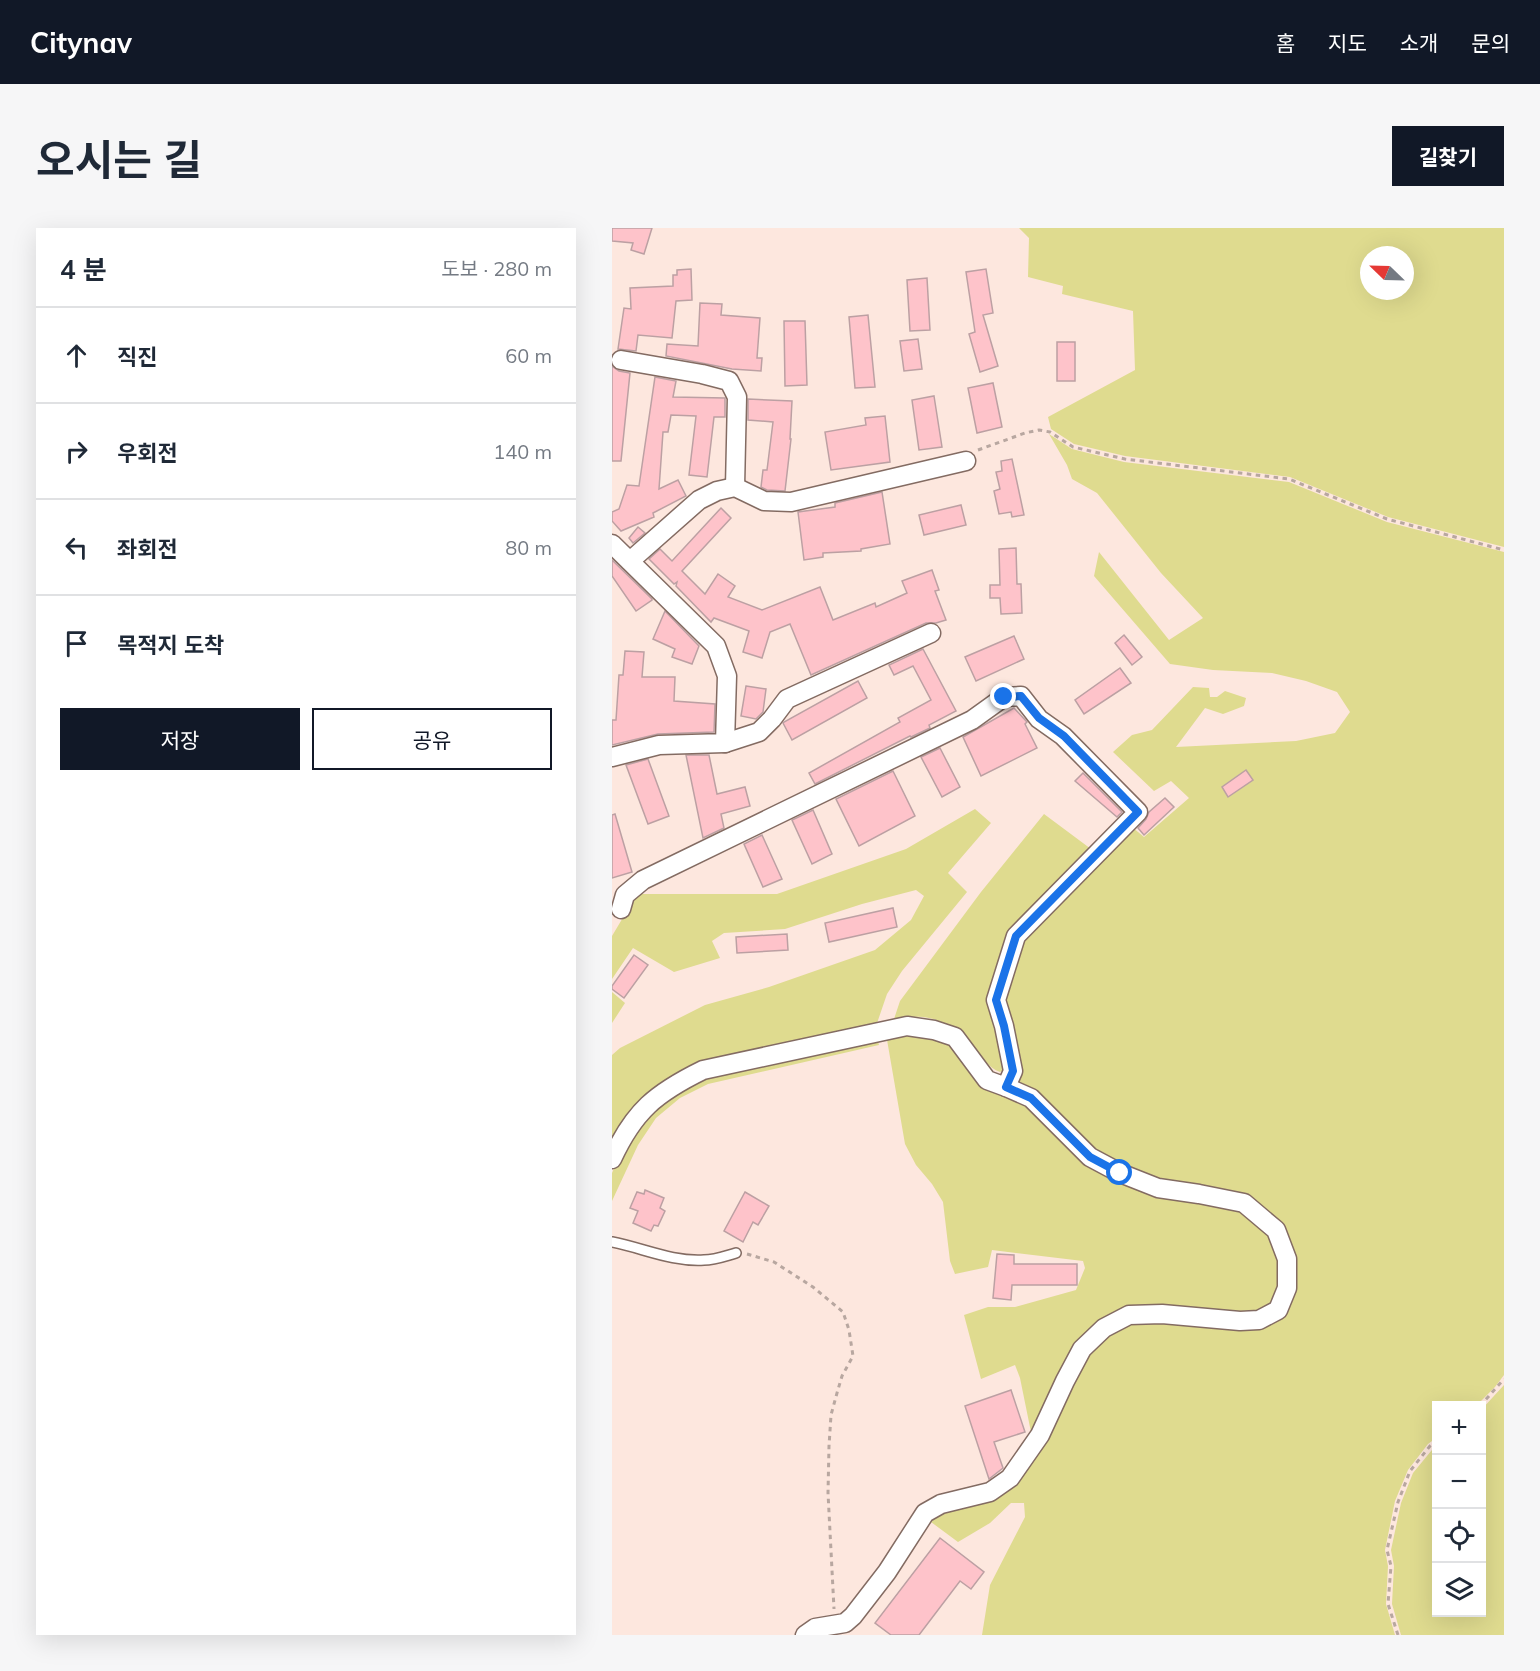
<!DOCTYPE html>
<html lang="ko">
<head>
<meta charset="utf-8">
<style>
	body { margin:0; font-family:Mulish,"Noto Sans KR",sans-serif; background:#f6f6f7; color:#1f2937 }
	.controls { position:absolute; right:18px; bottom:18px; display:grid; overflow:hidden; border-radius:0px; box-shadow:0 6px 24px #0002 }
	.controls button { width:54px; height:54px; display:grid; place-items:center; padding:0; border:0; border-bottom:2px solid #e0e1e3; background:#fff; color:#1f2937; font:30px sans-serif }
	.compass { position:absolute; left:748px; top:18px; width:54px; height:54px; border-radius:50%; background:#fff; box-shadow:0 6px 24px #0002; rotate:293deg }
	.stop { position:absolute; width:18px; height:18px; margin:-14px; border:4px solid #1a73e8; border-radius:50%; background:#fff }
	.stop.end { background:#1a73e8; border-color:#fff; box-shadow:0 2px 6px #0008 }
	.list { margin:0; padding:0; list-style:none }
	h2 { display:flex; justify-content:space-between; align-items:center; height:78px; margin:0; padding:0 24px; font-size:26px }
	h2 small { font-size:20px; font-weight:400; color:#747a83 }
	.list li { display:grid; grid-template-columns:39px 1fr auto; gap:18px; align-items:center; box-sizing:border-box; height:96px; padding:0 24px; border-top:2px solid #e0e1e3 }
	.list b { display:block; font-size:22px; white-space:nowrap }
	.list em { font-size:20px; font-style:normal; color:#747a83 }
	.actions { display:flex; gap:12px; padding:18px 24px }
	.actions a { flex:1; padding:14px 0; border:2px solid #111827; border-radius:0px; text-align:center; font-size:21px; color:#111827 }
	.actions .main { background:#111827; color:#fff }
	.icon { flex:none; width:33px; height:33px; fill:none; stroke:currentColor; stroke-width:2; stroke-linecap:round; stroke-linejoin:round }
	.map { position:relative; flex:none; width:892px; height:1407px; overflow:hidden; border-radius:0px }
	header { display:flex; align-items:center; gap:36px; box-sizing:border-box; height:84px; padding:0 30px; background:#111827; color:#fff }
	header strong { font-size:28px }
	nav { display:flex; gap:33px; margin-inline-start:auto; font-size:21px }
	.intro { display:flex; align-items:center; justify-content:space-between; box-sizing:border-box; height:144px; padding:0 36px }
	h1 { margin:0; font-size:42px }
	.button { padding:15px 27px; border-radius:0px; background:#111827; color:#fff; font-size:21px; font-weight:700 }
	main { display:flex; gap:36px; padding:0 36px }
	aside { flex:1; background:#fff; border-radius:0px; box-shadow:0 6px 24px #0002 }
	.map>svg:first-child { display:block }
	.green { fill:#dfdb8f; fill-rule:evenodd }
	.building { fill:#fec3ca; stroke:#bca0a3; stroke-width:1.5 }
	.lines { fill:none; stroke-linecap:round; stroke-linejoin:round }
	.service-casing { stroke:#836b62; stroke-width:12 }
	.minor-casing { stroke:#836b62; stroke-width:21 }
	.path { stroke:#b8a7a0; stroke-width:3; stroke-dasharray:4.5 4.5; stroke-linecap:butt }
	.service { stroke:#fff; stroke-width:9 }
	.minor { stroke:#fff; stroke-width:18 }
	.route { stroke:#1a73e8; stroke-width:8 }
</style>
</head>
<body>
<header>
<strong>Citynav</strong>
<nav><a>홈</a><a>지도</a><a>소개</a><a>문의</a></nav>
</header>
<div class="intro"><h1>오시는 길</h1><a class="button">길찾기</a></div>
<main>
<aside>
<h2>4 분<small>도보 · 280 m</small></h2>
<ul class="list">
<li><svg class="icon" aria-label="ahead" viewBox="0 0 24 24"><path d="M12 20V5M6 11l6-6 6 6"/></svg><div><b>직진</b></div><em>60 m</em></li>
<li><svg class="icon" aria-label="right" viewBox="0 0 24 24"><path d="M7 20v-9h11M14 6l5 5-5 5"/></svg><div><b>우회전</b></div><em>140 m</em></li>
<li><svg class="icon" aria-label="left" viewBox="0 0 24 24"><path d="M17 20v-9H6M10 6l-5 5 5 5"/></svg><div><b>좌회전</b></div><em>80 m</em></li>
<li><svg class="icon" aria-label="arrive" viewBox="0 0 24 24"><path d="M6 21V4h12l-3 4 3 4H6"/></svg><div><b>목적지 도착</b></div></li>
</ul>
<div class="actions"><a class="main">저장</a><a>공유</a></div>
</aside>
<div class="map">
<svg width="892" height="1407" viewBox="0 0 892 1407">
	<rect width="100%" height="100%" fill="#fde7de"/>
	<g class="green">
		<path d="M407,0h485v319l-116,-30 -98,-40 -165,-21 -51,-12 -23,-15 -3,-12 87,-47 -2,-59 -71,-17 1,-8 -35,-9 1,-39zM757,27h36v36h-36z"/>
		<path d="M437,206l23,15 52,13 165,20 98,40 117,30v823l-9,12 -18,18 -40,1 -1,32 -8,6 -20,26 -13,31 -10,49 3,16 -2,38 9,31h-413l8,-50 35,-68 -1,-14h-13l-21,20 -32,19 -27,-20 10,-10 28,-7 41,-18 15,-19 15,-24 49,-96 13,-14 15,-9 16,-7 130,8 20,-14 4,-10 4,-16 3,-30 -4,-15 -17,-23 -14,-11 -19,-7 -84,-16 -35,-14 -30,-17 -27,-22 -1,10c28,22 60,43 95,53 18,5 37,3 55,7 59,14 77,46 62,104 -20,15 -43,13 -66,10 -21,-2 -77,-8 -96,1 -3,2 -7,6 -10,9 -35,31 -51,76 -70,117l-13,-64 -5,-13 -34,14 -17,-64 24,-8h27l61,-17 9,-22 -2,-7 -91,-11 -4,17 -33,7 -5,-13 -7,-59 -11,-18 -16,-19 -11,-21 -19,-110 26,-3 19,3 18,6 32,44 21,9 12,-9 4,-19 -12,-50v-21l10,-42 11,-21 105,-104 12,10 45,-39 -18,-17 -17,10 -41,-39 19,-17 20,-5 41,-43 16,1 1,9h7l8,-6 21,7 -2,8 -21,8 -18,-6 -29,39 120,-6 39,-8 15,-21 -13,-20 -31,-11 -34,-8 -59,-3 -43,-6 -76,-88 5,-24 70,88 34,-22 -42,-45 -64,-80 -25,-14 -5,-14z"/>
		<polygon points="363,581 379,595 336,645 355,664 290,743 275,766 263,801 99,834 0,917 0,827 8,820 93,777 157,759 263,722 299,692 312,668 304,662 250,676 173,701 112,705 100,713 108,730 62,744 21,720 0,751 0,708 25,666 165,666 294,621"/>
		<path d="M432,586l47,35 -89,109 5,110 -7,4c-13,-5 -17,-15 -26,-25 -13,-17 -39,-33 -61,-30 -7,1 -12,2 -19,2l6,-18 81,-109z"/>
		<polygon points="0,764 13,775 0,795"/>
		<polygon points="265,810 267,817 96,856 68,870 44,890 26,917 0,973 0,945 14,914 63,859 98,846"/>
		<polygon points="892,1157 892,1407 789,1407 780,1376 782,1338 779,1322 789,1275 801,1245 824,1217 825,1384 870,1384 870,1181"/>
	</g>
	<g class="building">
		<polygon points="0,0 40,0 32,26 19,22 21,15 0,13"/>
		<polygon points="79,41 80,72 64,73 60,110 26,107 24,123 6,121 12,80 19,81 18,60 61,58 61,47 65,47 65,42"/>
		<polygon points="374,41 381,85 371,87 386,138 368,144 357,106 363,104 354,44"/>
		<polygon points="315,50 318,102 298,103 295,52"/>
		<polygon points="88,75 110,76 109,87 148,90 145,130 150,130 149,143 120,141 54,128 55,116 86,118"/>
		<polygon points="256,87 263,159 243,160 237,89"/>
		<polygon points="172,93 193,93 195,157 173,158"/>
		<polygon points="306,111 310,141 292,143 288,113"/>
		<rect x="445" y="114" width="18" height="39"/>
		<polygon points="0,138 7,143 18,145 9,233 0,233"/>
		<polygon points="43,149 64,153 61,169 113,170 113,189 102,189 95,249 77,247 84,188 59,187 56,204 51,204 47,261 66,252 74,268 41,285 42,289 9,303 0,293 0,284 7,281 15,257 27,258"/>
		<polygon points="381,155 390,199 365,205 356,160"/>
		<polygon points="322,168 330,219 307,222 300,172"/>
		<polygon points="136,171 180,173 178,211 179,211 173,263 155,262 149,259 151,242 155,242 161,194 136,192"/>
		<polygon points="273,188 278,234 219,242 213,204 254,197 253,190"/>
		<polygon points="400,231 412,287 400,289 399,284 387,286 382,263 388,261 384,244 390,243 389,233"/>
		<polygon points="270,264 278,316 249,321 249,323 211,325 211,329 192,332 186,284 223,279 223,275"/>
		<polygon points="349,277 354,297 312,307 307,287"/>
		<polygon points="109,280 119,290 70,343 93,366 106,346 123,358 116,369 150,382 208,359 221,392 263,375 264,379 295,365 290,353 320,342 327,362 323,363 334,392 324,395 314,395 199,447 178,396 158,404 150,430 131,424 137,403 102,390 99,394 64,358 65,354 62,356 37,331 48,321 60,333"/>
		<polygon points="26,299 33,305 21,315 17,310"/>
		<polygon points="404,320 405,356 409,356 410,385 389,386 388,370 378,370 378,357 388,357 387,321"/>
		<polygon points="0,332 40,371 40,372 24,383 0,348"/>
		<polygon points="53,383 87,418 80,436 60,429 63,421 41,411"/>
		<polygon points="512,407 530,429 520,437 503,415"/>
		<polygon points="402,408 412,431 364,453 353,429"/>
		<polygon points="311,421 344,483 317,497 318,500 299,509 298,508 203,556 197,545 288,494 286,490 319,472 301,438 282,447 277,437"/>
		<polygon points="13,423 32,424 30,449 63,449 62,473 103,476 102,504 46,506 0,517 0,492 4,492 7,447 11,447"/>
		<polygon points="508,440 519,455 472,486 463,472"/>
		<polygon points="246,453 255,470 180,512 171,495 172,494"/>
		<polygon points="134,458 154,461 151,484 144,491 129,488"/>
		<polygon points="402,480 415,494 413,496 425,520 369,548 351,509"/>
		<polygon points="328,520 348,559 330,569 309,529"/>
		<polygon points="74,527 97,527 105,566 133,559 138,578 109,586 112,600 91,610"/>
		<polygon points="36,531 57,588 36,596 14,537"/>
		<polygon points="634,542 641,552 616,569 610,559"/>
		<polygon points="281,543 303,588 247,618 224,571"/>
		<polygon points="471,545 510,584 505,589 463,553"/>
		<polygon points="553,570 562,579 532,607 526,600 534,591 537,584"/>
		<polygon points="201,582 220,626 200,636 180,592"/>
		<polygon points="3,586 20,644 0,650 0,587"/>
		<polygon points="150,607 170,651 151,659 132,616"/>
		<polygon points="281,680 285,699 217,714 213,695"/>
		<polygon points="175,706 176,722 125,725 124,709"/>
		<polygon points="22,727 36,737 12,770 0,761 0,758"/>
		<polygon points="33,962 52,970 48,980 53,983 46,998 42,997 39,1003 21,995 26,983 18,980 25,964 32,966"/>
		<polygon points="133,964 157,978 146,997 141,994 131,1014 112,1003"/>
		<polygon points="385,1026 402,1027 402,1036 465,1036 465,1057 400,1057 399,1072 381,1070"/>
		<polygon points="399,1162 413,1204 382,1214 391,1240 377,1251 353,1178"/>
		<polygon points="328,1310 372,1344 359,1361 348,1353 307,1407 279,1407 263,1395"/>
	</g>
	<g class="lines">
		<defs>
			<path id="service" d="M0,1014c31,6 60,20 92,18 11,0 21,-4 32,-7"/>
			<g id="minor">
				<polyline points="9,132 90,146 117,153 125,169 123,259"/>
				<polyline points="0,316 104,418 115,448 113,515 47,517 0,529"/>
				<polyline points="18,333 87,272 105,263 123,259 152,273 179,274 354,233"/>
				<polyline points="113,515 147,504 160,491 175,471 319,405"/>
				<path d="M0,931c22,-48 44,-66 91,-89l204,-44 27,4 21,7 32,43 19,7 7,-16 -9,-45 -8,-26 20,-64 122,-124 -75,-76 -24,-17 -18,-23 -17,1 -32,23 -329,160 -18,15 -4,14"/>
				<polyline points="193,1407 203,1400 233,1395 241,1388 275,1344 313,1285 329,1276 378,1264 398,1250 428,1207 453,1153 470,1121 492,1100 517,1087 550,1086 628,1093 647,1092 666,1082 675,1060 675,1031 664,1002 632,975 587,966 546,960 508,945 478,929 419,870 394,859"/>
			</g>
		</defs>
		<use href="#service" class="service-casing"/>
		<use href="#minor" class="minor-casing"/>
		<g class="path">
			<polyline points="366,222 413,205 427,202 438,204 461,219 513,231 677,251 775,291 892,322"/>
			<polyline points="135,1026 162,1034 201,1059 231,1084 237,1102 241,1128 230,1148 225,1165 219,1187 217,1218 216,1265 222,1381"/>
			<polyline points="868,1178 892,1151"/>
			<polyline points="786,1407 776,1376 779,1338 775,1322 786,1274 798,1243 818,1218 825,1213"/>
		</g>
		<use href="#service" class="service"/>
		<use href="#minor" class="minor"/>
	</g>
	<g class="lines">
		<polyline class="route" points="392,469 409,468 427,490 452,508 526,584 404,708 384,772 392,798 401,843 394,859 419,870 478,929 508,945"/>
	</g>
</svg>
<div class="controls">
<button>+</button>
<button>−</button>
<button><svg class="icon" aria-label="locate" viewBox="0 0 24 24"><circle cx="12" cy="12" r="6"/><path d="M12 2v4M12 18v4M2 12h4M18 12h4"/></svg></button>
<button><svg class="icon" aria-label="layers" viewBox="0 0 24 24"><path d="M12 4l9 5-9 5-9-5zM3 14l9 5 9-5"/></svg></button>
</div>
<svg class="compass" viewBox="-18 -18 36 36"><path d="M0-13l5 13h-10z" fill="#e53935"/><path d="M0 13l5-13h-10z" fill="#747a83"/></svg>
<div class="stop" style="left:508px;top:945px"></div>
<div class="stop end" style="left:392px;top:469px"></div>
</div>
</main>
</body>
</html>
